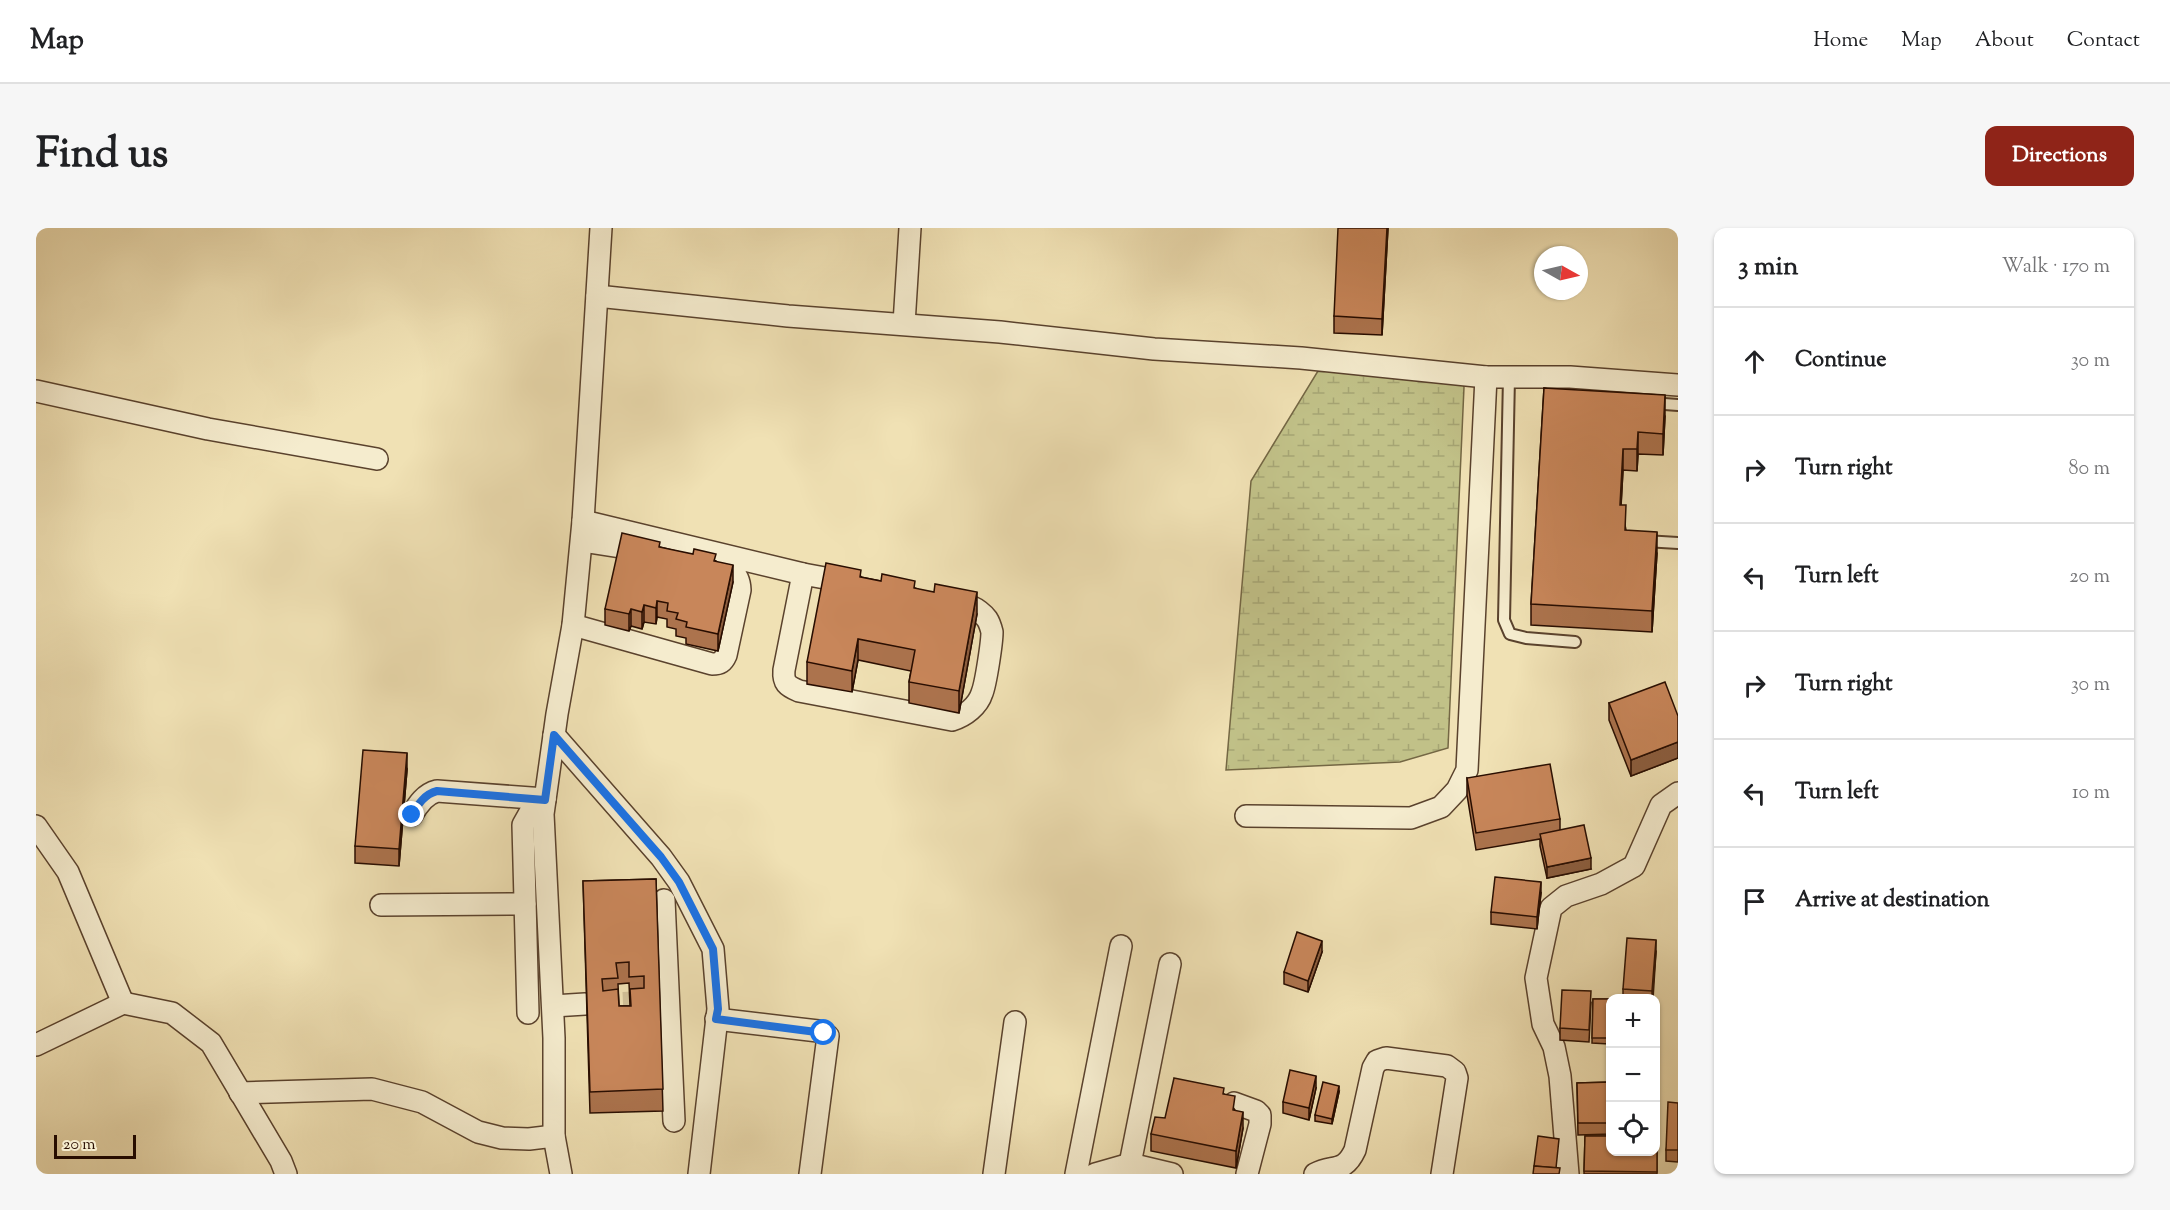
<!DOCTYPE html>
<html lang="en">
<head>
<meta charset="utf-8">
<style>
	body { margin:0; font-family:"Sorts Mill Goudy",serif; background:#f6f6f6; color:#202124 }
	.controls { position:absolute; right:18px; bottom:18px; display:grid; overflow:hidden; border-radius:12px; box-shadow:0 2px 4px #0004 }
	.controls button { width:54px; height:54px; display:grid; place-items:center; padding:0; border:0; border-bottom:2px solid #e0e0e0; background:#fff; color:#202124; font:30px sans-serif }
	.compass { position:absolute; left:1498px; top:18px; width:54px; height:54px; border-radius:50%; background:#fff; box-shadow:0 2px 4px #0004; rotate:98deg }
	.scale { position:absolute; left:18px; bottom:15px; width:82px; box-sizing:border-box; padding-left:6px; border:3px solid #280d00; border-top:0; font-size:16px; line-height:21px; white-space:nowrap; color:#280d00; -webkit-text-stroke:4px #f5ecce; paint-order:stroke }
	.stop { position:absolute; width:18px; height:18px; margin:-14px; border:4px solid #1a73e8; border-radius:50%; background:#fff }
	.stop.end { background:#1a73e8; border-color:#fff; box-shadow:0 2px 6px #0008 }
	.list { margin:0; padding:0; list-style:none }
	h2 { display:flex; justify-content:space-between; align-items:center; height:78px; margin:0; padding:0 24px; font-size:26px }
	h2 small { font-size:20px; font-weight:400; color:#757577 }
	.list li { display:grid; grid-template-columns:39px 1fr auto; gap:18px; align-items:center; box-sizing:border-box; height:108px; padding:0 24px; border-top:2px solid #e0e0e0 }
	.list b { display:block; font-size:22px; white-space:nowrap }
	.list em { font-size:20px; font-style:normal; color:#757577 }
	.icon { flex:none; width:33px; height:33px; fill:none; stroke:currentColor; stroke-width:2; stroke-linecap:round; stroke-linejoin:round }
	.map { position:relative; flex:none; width:1642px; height:946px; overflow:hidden; border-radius:12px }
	header { display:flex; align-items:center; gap:36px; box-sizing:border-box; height:84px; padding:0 30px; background:#fff; border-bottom:2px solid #e0e0e0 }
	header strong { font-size:28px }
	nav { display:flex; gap:33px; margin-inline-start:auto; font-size:21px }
	.intro { display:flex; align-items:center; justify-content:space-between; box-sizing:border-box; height:144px; padding:0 36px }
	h1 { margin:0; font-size:42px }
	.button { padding:15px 27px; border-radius:12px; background:#8f2418; color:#fff; font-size:21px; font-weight:700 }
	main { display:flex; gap:36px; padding:0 36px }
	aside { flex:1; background:#fff; border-radius:12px; box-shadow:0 2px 4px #0004 }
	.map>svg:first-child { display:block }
	.wetland { fill:url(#wetland-marsh); stroke:#746744; stroke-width:1.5 }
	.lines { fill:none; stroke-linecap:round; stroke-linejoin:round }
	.street-tunnel { stroke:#d2c199; stroke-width:21; stroke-dasharray:21 10; stroke-linecap:butt }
	.lane-casing { stroke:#5a422d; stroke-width:14 }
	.street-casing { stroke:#5a422d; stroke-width:24 }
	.lane { stroke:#f5ecce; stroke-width:10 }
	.street { stroke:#f5ecce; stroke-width:21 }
	.wall { fill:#ac734d; stroke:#280d00; stroke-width:1.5; fill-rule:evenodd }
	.shaded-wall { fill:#8c5e3f; stroke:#280d00; stroke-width:1.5 }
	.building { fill:#c8865a; stroke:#280d00; stroke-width:1.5; fill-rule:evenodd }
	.route { stroke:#1a73e8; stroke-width:8 }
</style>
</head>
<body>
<header>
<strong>Map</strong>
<nav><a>Home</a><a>Map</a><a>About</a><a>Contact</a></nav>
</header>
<div class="intro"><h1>Find us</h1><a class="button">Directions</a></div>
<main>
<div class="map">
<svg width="1642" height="946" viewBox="0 0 1642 946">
	<defs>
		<pattern id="wetland-marsh" width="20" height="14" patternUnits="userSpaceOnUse" patternTransform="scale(1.5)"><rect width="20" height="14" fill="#c1c188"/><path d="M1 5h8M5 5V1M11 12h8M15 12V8" fill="none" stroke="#a6a574"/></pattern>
	</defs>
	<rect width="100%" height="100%" fill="#f0e1b4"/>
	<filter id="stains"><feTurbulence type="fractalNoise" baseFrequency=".00333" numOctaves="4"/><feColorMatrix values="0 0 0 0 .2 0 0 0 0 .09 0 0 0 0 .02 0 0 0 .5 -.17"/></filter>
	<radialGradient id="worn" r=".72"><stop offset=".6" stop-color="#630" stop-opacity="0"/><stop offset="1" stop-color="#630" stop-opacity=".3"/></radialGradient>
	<polygon class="wetland" points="1285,138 1422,141 1428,159 1412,520 1364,534 1190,542 1215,253"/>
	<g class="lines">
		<polyline class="street-tunnel" points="556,776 621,773"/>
		<defs>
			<g id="lane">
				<polyline points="1473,149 1468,392 1474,406 1490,410 1539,414"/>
				<polyline points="1615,175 1642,177"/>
				<polyline points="1609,313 1642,315"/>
			</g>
			<g id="street">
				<polyline points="561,68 752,88 964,104 1118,121 1265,130 1450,149 1534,149 1642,157"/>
				<polyline points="868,96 874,0"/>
				<polyline points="0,163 172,201 341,231"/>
				<polyline points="547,293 767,346 816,355"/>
				<polyline points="546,313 610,323"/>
				<path d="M767,346l-19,96c-1,13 3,16 15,21l153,29c13,-4 26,-14 30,-27 4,-10 10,-51 10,-61 -1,-4 -3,-10 -5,-13 -9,-12 -23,-16 -37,-19"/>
				<path d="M537,397l139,39c8,0 11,-2 14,-9l14,-65c-1,-23 -16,-21 -35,-25"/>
				<polyline points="518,507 625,629 643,654 677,721 682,781 663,946"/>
				<path d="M376,587c6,-11 13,-21 25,-24l108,8"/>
				<polyline points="1210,588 1375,590 1405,579 1421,562 1431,542 1450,149"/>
				<polyline points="0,598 32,644 87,775"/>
				<polyline points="628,672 638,893"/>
				<polyline points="345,677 489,676"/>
				<polyline points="517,778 549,776"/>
				<polyline points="492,785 487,597 496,581 509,571"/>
				<polyline points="680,791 782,803 792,808 774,946"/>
				<polyline points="0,817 87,775 136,785 175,815 245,933 250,946"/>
				<polyline points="204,865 336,861 386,874 442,904 466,910 493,911 518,908"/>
				<polyline points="1198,875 1220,883 1224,887 1224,896 1211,946"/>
				<polyline points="1094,936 1134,736"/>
				<polyline points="525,946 518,908 518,810 507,586 521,486 537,397 547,293 565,0"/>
				<polyline points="958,946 979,794"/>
				<polyline points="1040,946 1085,718"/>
				<polyline points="1059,946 1094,936 1136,946"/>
				<path d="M1279,946c18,-10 29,0 40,-24l18,-82 4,-7 9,-3 61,8 8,6 2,6 -15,96"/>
				<polyline points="1532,946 1524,848 1518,819 1507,796 1500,750 1515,680 1530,668 1565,656 1598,638 1625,577 1642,565"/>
			</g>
		</defs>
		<use href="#lane" class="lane-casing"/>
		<use href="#street" class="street-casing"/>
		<use href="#lane" class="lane"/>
		<use href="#street" class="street"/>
	</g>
	<g class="wall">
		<polygon points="1352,0 1346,107 1298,105 1298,88"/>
		<polygon points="1508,160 1629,188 1627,227 1602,226 1601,243 1587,242 1585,277 1590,302 1621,325 1616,404 1495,397 1495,376"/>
		<polygon points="624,319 680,333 697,354 682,423 650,416 650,410 640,408 640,401 631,399 631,391 621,389 620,396 608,394 606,401 595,398 593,403 569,397 569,381"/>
		<polygon points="825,349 879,360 941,386 923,485 873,475 873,454 875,443 822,432 816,464 771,456 771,434"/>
		<polygon points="1573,475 1642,488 1642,530 1595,548 1573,492"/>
		<polygon points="371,542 363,638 319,635 319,618"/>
		<polygon points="1431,550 1524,591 1524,602 1555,641 1511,650 1504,618 1504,611 1440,622 1431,567"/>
		<path d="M620,651l7,232 -73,2 -7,-232zM593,755l1,23h-11l-1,-22z"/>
		<polygon points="1505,665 1501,701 1455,696 1455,684"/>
		<polygon points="1286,724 1272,764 1248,756 1248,744"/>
		<polygon points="1620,724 1617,771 1587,771 1587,761"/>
		<polygon points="1557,771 1574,771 1573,816 1556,815"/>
		<polygon points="1555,775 1553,814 1524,812 1524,800"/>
		<polygon points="1575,854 1575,906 1542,907 1541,855"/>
		<polygon points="1280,860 1273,892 1247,885 1247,874"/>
		<polygon points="1303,864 1296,896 1279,893 1279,887"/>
		<polygon points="1188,866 1199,882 1207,900 1200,940 1115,923 1115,906 1129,890"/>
		<polygon points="1642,875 1642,934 1630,933 1630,922"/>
		<polygon points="1549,908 1621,908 1621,946 1548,946"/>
	</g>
	<g class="shaded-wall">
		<polygon points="1351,0 1352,0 1346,107 1346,91"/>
		<polygon points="1629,167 1629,188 1627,227 1627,206"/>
		<polygon points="1602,204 1602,226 1601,243 1601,221"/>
		<polygon points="1587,221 1587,242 1584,298 1584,277"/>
		<polygon points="1621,304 1621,325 1616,404 1616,383"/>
		<polygon points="697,337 697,354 682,423 682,406"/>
		<polygon points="941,364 941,386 923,485 923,463"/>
		<polygon points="621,373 621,389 620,396 620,380"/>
		<polygon points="608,377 608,394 606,401 606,384"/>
		<polygon points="595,381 595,398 593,403 593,386"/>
		<polygon points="822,411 822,432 816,464 816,443"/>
		<polygon points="1642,514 1642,530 1595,548 1595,532"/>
		<polygon points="371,525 371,542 363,638 363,621"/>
		<polygon points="1555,630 1555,641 1511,650 1511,639"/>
		<polygon points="1505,654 1505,665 1501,701 1501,689"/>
		<polygon points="1620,712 1620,724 1616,771 1616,763"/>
		<polygon points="1286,713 1286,724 1272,764 1272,753"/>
		<polygon points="1280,848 1280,860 1273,892 1273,880"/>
		<polygon points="1303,858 1303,864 1296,896 1296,891"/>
		<polygon points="1207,884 1207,900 1200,940 1200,923"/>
	</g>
	<g class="building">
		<polygon points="1302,0 1351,0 1346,91 1298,88"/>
		<polygon points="1508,160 1629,167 1627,206 1602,204 1601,221 1587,221 1584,277 1590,277 1589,302 1621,304 1616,383 1495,376"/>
		<polygon points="586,305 624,314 623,319 657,326 658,321 680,326 678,333 697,337 682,406 650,399 651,394 640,391 642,385 631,383 632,375 621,373 620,380 608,377 606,384 595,381 593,386 569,381"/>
		<polygon points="790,335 825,342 824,349 845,353 846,346 879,353 878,360 898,364 899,356 941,364 923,463 873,454 879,422 822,411 816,443 771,434"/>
		<polygon points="1629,454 1642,488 1642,514 1595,532 1573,475"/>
		<polygon points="327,522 371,525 363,621 319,618"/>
		<polygon points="1514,536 1524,591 1440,605 1431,550"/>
		<polygon points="1548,597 1555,630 1511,639 1504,606"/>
		<polygon points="1459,649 1505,654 1501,689 1455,684"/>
		<path d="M620,651l7,210 -73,3 -7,-211zM593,734v15l15,-1v12l-14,1 1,17h-12l-1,-17 -15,2 -1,-12 16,-1 -2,-15z"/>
		<polygon points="1261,704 1286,713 1272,753 1248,744"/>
		<polygon points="1591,710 1620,712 1616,763 1587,761"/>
		<polygon points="1526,762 1555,763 1553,802 1524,800"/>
		<polygon points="1557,771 1574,771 1573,810 1556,810"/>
		<polygon points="1254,842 1280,848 1273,880 1247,874"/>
		<polygon points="1138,850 1188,860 1187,866 1199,868 1197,882 1207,884 1200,923 1115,906 1119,889 1129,890"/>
		<polygon points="1287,854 1303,858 1296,891 1279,887"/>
		<polygon points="1575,854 1575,895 1542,895 1541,855"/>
		<polygon points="1632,874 1642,875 1642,922 1630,922"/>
		<polygon points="1502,908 1523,911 1520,940 1498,938"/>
		<polygon points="1549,908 1575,908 1575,924 1620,924 1620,908 1621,908 1621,944 1548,943"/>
		<polygon points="1498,938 1524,940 1523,946 1497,946"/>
	</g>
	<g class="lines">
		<path class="route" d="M376,587c6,-11 13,-21 25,-24l108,9 9,-65 107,122 18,25 34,67 5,60 -2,10 108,14"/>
	</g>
	<rect width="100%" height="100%" filter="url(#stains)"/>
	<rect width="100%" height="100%" fill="url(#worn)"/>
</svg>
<div class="controls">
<button>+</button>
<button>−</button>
<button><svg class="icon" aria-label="locate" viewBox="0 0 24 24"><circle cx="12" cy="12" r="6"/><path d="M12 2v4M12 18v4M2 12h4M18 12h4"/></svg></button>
</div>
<svg class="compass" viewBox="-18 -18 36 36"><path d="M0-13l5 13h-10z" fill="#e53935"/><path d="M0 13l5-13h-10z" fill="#757577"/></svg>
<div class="scale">20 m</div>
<div class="stop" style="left:788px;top:805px"></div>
<div class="stop end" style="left:376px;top:587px"></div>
</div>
<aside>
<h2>3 min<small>Walk · 170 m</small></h2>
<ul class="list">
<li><svg class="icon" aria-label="ahead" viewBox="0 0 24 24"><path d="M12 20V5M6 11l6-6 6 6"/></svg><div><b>Continue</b></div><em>30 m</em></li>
<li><svg class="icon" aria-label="right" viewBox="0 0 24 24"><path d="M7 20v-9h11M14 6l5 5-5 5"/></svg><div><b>Turn right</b></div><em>80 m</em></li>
<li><svg class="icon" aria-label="left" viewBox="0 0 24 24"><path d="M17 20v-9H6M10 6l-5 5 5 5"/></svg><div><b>Turn left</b></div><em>20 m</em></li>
<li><svg class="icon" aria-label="right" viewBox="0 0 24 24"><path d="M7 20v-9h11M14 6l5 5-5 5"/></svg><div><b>Turn right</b></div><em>30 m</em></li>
<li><svg class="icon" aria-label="left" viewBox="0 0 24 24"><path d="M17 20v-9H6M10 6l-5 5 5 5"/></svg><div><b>Turn left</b></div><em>10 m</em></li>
<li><svg class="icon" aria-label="arrive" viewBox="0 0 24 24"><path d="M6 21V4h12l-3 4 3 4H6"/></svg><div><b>Arrive at destination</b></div></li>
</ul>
</aside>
</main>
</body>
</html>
